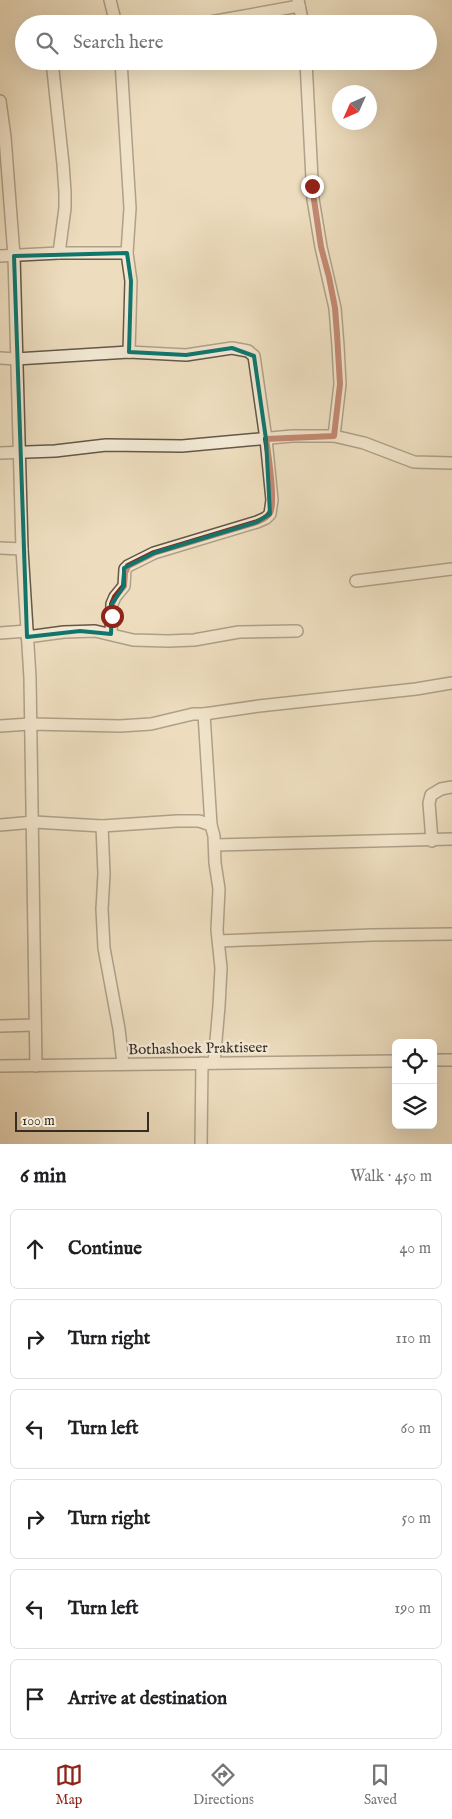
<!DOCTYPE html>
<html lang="en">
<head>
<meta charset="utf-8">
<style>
	body { margin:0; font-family:"IM FELL English",serif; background:#f6f6f6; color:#202124 }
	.controls { position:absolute; right:15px; bottom:15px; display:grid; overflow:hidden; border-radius:8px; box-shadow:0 5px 20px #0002 }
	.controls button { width:45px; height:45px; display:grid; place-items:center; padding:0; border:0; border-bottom:1px solid #e0e0e0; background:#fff; color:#202124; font:25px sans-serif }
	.compass { position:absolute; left:332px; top:85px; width:45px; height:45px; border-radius:50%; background:#fff; box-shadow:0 5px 20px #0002; rotate:225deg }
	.scale { position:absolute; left:15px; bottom:12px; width:134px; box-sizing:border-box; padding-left:5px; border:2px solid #352c22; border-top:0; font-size:14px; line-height:18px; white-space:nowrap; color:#352c22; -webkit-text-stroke:4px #f3e9d5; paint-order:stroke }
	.stop { position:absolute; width:15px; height:15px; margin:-11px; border:4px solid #8f2418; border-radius:50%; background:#fff }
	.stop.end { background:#8f2418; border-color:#fff; box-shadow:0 1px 5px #0008 }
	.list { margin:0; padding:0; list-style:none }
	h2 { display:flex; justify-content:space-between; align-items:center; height:65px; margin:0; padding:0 20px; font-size:21px }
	h2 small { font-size:16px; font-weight:400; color:#757577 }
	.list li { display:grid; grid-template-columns:32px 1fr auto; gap:15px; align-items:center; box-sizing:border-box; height:80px; margin:0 10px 10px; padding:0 10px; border:1px solid #e0e0e0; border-radius:8px }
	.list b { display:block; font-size:19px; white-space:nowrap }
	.list em { font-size:16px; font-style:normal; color:#757577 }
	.icon { flex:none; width:28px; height:28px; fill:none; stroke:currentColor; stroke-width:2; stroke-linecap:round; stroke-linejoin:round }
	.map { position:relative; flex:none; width:452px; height:1144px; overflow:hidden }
	.search { position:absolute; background:#fff; box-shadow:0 5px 20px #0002; left:15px; right:15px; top:15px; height:55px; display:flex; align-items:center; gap:12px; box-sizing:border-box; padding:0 18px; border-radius:28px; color:#757577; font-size:19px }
	.sheet { height:605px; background:#fff }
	nav { display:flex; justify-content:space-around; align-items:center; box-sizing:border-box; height:70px; border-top:1px solid #e0e0e0; background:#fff; font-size:14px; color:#757577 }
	nav a { display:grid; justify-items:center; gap:2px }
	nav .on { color:#8f2418 }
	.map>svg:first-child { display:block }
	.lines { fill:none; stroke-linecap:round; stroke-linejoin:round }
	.minor-casing { stroke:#635849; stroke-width:14 }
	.minor { stroke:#f3e9d5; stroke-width:11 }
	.route { stroke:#8f2418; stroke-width:6 }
	.marked { fill:none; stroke:#0f766e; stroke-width:4; stroke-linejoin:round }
	.labels { text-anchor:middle; stroke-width:5; stroke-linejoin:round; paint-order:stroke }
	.street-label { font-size:15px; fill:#352c22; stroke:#f3e9d5 }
</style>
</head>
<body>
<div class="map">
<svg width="452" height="1144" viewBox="0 0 452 1144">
	<rect width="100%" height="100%" fill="#edddbe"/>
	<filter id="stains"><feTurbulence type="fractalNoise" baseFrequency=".004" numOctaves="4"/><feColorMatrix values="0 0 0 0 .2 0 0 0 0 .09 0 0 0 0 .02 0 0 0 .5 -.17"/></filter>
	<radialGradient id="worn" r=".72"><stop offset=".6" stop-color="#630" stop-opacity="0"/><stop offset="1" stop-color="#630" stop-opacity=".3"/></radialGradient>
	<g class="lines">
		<defs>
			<g id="minor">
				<polyline points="110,0 116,24"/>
				<polyline points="298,0 303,24"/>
				<polyline points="199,24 299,6"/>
				<polyline points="52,61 63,164 65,192 65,208 59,253"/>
				<polyline points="121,61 130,208 127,253 131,281 129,352"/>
				<polyline points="306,61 313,199 321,247 335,308 338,346 340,384 334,436"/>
				<polyline points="0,101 5,137 14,256 22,549 30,678 36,1066"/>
				<polyline points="0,256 59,253 127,253"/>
				<polyline points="0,358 16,359 129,352 186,355 232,348 248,351 254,356 266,439 272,500 270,514 266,518 257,522 154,553 128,566 125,569 124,586 115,597 112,604 111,634"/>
				<polyline points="0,453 55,451 106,445 182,446 292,436 334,436 364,443 414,462 452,463"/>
				<polyline points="0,548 22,549"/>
				<polyline points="356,581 452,569"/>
				<polyline points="0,633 27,631"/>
				<polyline points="27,637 64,632 95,631 133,640 168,641 194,640 239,632 297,631"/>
				<polyline points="204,714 211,825"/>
				<polyline points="0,726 30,724 120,726 151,724 193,714 204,714 259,706 416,689 452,683"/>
				<polyline points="0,825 34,822 102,826 177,821 199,821 211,825 214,836 215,863 219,889 217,930 221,968 219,1006 214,1063"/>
				<polyline points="102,826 104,874 102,909 104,948 119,1029 123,1064"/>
				<polyline points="432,841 429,803 431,795 441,789 452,787"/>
				<polyline points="215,845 452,839"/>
				<polyline points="219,941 372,935 452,934"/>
				<polyline points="0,1026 35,1025"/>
				<polyline points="433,1060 452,1060"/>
				<polyline points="0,1066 396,1061"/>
				<polyline points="201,1144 202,1063"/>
			</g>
		</defs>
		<use href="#minor" class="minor-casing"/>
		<use href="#minor" class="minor"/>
	</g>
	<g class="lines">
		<path class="route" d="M112,616v-12l3,-7 9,-11 1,-13 3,-7 26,-13 103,-31c5,-2 10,-4 13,-9 6,-9 -2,-61 -4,-74l68,-3 6,-52 -3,-50 -2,-26 -6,-31 -8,-30 -9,-61"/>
	</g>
	<path d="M0 0H452V1144H0ZM127,253l4,28 -2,71 57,3 46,-7 22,8 12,83 4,75 -13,8 -103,31 -30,15v18l-12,18 -1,30 -31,-3 -53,6 -13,-381z" fill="#edddbe" fill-opacity=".55" fill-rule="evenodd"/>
	<path class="marked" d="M127,253l4,28 -2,71 57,3 46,-7 22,8 12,83 4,75 -13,8 -103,31 -30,15v18l-12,18 -1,30 -31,-3 -53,6 -13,-381z"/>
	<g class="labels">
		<g class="street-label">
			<text transform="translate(198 1048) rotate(-1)" y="5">Bothashoek Praktiseer</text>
		</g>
	</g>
	<rect width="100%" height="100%" filter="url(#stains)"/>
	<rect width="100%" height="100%" fill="url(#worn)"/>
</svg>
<div class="controls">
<button><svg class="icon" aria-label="locate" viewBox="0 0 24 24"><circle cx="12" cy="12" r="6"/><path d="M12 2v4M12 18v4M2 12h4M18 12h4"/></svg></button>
<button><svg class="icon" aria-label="layers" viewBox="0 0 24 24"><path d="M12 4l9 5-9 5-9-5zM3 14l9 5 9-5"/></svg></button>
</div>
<svg class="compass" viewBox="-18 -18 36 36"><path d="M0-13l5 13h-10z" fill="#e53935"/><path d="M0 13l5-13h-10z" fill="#757577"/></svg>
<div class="scale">100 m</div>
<div class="stop" style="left:112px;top:616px"></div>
<div class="stop end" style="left:312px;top:186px"></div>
<div class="search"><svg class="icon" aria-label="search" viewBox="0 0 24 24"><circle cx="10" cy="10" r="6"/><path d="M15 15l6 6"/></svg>Search here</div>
</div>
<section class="sheet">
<h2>6 min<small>Walk · 450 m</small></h2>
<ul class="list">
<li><svg class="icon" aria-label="ahead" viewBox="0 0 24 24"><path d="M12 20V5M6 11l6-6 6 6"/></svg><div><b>Continue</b></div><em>40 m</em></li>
<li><svg class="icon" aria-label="right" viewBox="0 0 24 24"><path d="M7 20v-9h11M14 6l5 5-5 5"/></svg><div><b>Turn right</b></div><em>110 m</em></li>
<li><svg class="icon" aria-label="left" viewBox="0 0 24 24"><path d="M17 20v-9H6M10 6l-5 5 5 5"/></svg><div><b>Turn left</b></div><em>60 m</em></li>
<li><svg class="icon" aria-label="right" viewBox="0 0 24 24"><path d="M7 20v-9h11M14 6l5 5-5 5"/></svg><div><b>Turn right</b></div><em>50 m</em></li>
<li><svg class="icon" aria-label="left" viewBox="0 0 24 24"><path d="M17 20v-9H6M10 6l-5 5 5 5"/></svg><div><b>Turn left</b></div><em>190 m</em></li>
<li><svg class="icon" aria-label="arrive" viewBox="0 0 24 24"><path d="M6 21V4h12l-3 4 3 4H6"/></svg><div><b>Arrive at destination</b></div></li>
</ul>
</section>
<nav>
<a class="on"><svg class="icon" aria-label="map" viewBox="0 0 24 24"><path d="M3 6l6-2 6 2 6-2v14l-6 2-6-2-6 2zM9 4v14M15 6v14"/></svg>Map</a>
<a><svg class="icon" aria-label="directions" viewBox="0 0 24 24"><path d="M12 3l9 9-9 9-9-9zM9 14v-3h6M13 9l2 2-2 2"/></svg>Directions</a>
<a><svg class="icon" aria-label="saved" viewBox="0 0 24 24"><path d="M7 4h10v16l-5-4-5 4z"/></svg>Saved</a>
</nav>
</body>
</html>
